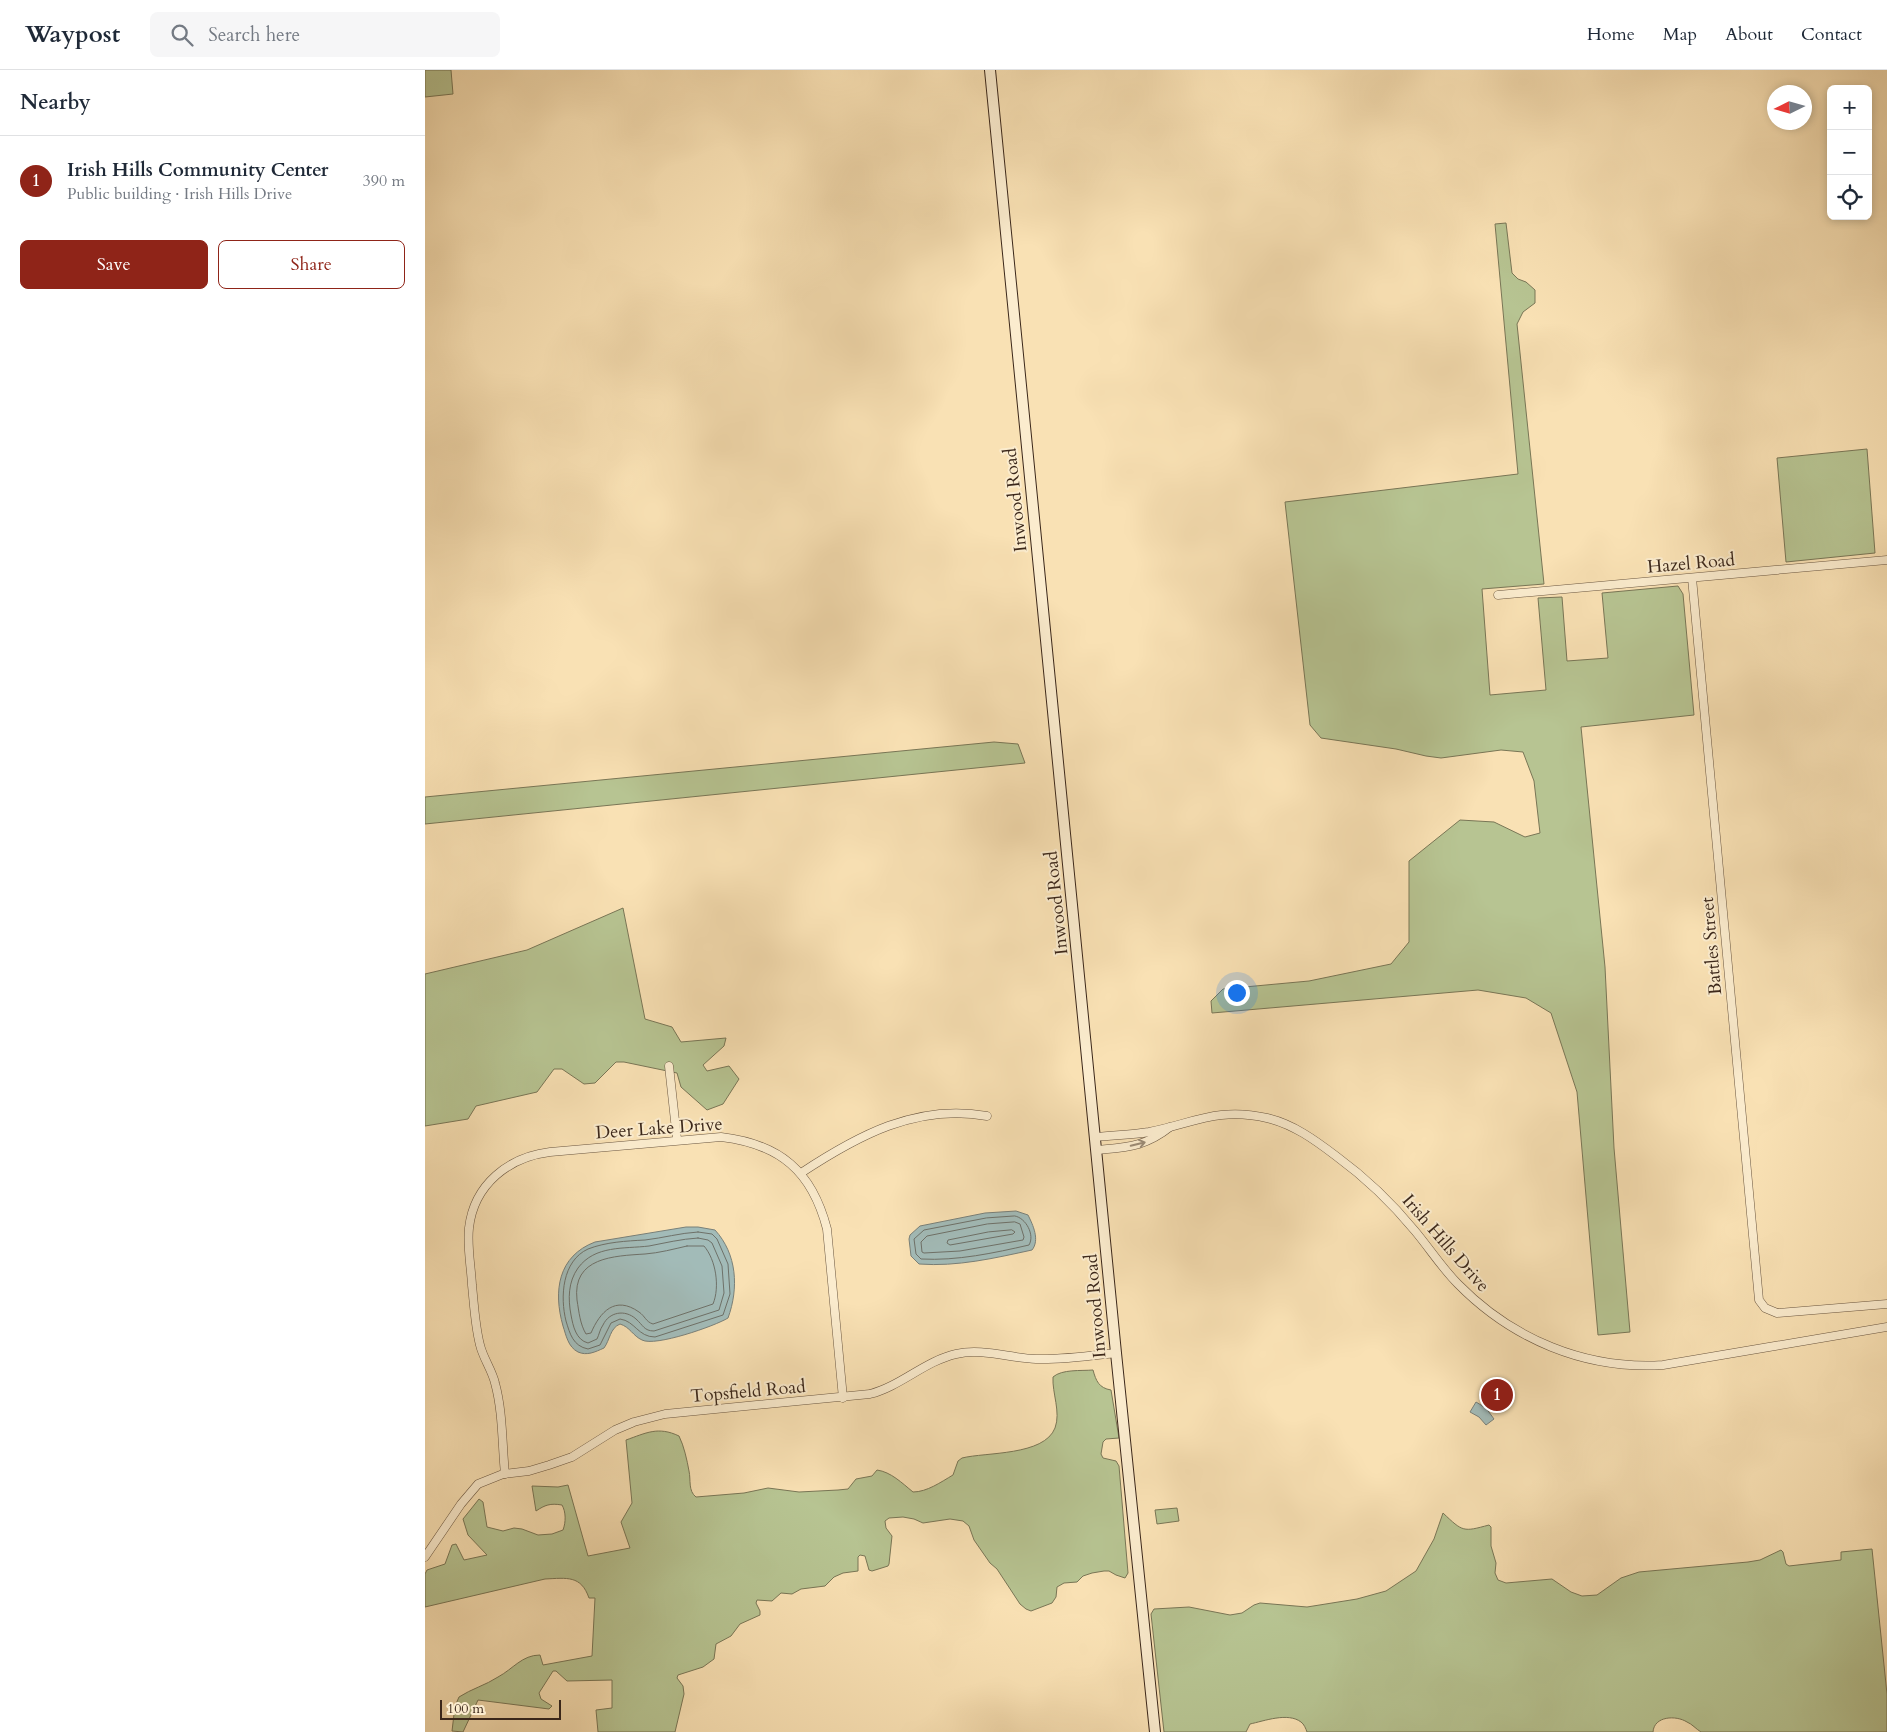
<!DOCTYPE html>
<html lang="en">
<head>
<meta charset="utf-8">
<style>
	body { margin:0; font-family:Cardo,serif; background:#f6f6f7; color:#1f2937 }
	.controls { position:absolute; right:15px; top:15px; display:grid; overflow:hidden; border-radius:8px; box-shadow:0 2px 8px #0003 }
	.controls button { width:45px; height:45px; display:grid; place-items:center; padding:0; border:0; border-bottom:1px solid #e0e1e3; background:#fff; color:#1f2937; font:25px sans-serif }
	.compass { position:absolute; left:1342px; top:15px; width:45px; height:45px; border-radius:50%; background:#fff; box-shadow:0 2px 8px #0003; rotate:265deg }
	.scale { position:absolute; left:15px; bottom:12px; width:121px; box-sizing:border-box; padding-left:5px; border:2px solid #3b271a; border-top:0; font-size:14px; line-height:18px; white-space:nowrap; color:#3b271a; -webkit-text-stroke:4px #fbecce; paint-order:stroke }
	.you { position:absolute; left:811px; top:922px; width:18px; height:18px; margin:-12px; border:4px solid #fff; border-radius:50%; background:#1a73e8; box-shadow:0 0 0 8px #1a73e833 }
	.badge { display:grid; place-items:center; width:32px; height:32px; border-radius:50%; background:#8f2418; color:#fff; font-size:16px; font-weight:700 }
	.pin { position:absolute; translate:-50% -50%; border:2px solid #fff; box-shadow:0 1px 5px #0006 }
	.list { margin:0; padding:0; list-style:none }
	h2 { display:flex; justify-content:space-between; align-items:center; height:65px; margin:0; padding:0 20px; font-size:21px }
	h2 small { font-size:16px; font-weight:400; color:#747a83 }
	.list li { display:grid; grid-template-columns:32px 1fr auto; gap:15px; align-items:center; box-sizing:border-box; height:90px; padding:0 20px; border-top:1px solid #e0e1e3 }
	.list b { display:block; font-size:19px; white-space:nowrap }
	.list p { margin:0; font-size:16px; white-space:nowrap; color:#747a83 }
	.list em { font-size:16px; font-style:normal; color:#747a83 }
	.actions { display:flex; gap:10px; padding:15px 20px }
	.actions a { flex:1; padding:11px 0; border:1px solid #8f2418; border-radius:8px; text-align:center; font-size:18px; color:#8f2418 }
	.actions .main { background:#8f2418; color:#fff }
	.icon { flex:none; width:28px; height:28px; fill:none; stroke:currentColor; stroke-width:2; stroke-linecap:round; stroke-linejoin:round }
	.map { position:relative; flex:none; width:1462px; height:1662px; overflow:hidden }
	header { display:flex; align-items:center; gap:30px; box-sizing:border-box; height:70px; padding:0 25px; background:#fff; border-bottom:1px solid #e0e1e3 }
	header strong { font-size:24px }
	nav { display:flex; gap:28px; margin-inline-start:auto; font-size:18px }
	.search { width:350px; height:45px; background:#f6f6f7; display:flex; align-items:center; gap:12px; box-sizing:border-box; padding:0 18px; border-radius:8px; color:#747a83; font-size:19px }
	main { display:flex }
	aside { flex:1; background:#fff }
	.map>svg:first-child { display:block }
	.green { fill:#b7c492; stroke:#797656 }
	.water { fill:#a2bbb8; stroke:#798079 }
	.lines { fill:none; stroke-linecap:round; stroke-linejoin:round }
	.shore { stroke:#6e7169; stroke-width:1 }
	.street-casing { stroke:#6a5640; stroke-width:9 }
	.secondary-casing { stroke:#3b271a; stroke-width:12 }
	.street { stroke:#fbecce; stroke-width:8 }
	.secondary { stroke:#fbecce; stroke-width:10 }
	.oneway { stroke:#9b8a74 }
	.labels { text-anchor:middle; stroke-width:4; stroke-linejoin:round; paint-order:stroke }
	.street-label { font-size:18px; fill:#3b271a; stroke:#fbecce }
</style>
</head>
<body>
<header>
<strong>Waypost</strong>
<div class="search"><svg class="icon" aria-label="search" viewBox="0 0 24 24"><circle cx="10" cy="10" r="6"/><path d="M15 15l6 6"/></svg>Search here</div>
<nav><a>Home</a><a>Map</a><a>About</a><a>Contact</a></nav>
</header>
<main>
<aside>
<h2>Nearby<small></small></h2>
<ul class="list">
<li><span class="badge">1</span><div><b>Irish Hills Community Center</b><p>Public building · Irish Hills Drive</p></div><em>390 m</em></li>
</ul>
<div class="actions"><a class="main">Save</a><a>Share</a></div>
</aside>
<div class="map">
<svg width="1462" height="1662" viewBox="0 0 1462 1662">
	<rect width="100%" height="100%" fill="#f9e1b4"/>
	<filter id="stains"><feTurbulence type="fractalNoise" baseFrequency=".004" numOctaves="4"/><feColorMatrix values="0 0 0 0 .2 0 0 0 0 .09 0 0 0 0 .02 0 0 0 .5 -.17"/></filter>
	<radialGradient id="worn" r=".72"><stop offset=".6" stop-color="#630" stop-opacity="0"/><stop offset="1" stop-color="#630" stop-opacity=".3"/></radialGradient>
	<g class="green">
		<polygon points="0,0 26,0 28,24 0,27"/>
		<polygon points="1081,153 1087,203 1093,209 1101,212 1110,220 1110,233 1098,242 1092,254 1119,514 1057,519 1065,625 1121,620 1113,528 1137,527 1142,591 1183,588 1177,523 1253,516 1258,524 1269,645 1156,657 1180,897 1189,1078 1205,1262 1173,1265 1152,1022 1126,943 1101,928 1053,920 787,943 786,931 798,919 884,911 966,894 984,872 984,791 1035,750 1069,752 1100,767 1115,763 1109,711 1098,682 1076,680 1016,688 1001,686 971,679 896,668 885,655 860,432 1093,404 1070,154"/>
		<polygon points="1442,379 1450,483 1361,492 1352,388"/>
		<polygon points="569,672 593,674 600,693 0,754 0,727"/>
		<polygon points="198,838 220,949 247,957 256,972 301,968 299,976 278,995 282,1001 304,996 314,1009 298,1034 282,1040 256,1017 252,1003 199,992 191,992 170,1013 159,1014 137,999 129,999 112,1022 51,1036 43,1049 0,1056 0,904 102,880"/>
		<path d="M668,1300c3,11 6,18 18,20l8,48 -13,1 -3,3 -2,12 2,4 13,3 3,5 9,107 -3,5 -9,-3 -7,-4h-5l-12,2 -9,3 -6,6 -13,1 -7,4 -1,10 -4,6 -21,8 -5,-2 -6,-5 -23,-35 -7,-6 -16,-23 -5,-14 -6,-5 -13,-2 -27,4 -9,-4 -11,-2 -14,1 -4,3 1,7 6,8 -3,28 -1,2 -16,5 -3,-1 -4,-14 -5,-1 -2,2v14l-15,2 -9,4 -9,9 -24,3 -9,5 -11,-1 -9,8 -15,-1 -1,3 4,8v4l-20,9 -9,12 -15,8 -2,15 -11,8 -25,8 -1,3 6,8 1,8 -9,38h-77l-2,-22 16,-2v-28l-45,1 -11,-10h-3l-14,22 2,6 11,7 -3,3 -71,-9 -15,32 -11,-1 3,-25 4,-9c12,-8 27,-12 39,-20 15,-8 24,-22 42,-22l3,10 49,-9 3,-58h-6c-8,-23 -22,-20 -44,-19l-120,28v-33l2,-4 18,-6 7,-19 4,-1 8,16 23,-5 -19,-20 -5,-16 16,-20 4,3 4,25 16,4 11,-3 8,1 16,6 14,-1 11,-4c3,-8 3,-18 -1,-25 -12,-2 -17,0 -26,6l-4,-25 26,1 10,-2 20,71 42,-8 -9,-26 11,-19 -6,-63c20,-7 32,-14 53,-4 5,10 8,24 10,35 2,9 -1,20 7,26l48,-4 24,-5 31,4 39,-2 10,-1 8,-10 16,-3 5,-6c14,2 25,13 36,22 14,0 28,-10 40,-17l5,-14 4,-3c24,-6 82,-2 93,-30 6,-16 -3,-35 -2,-51 9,-8 28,-6 40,-7z"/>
		<polygon points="752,1438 754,1451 732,1454 730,1440"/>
		<path d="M1018,1443c20,19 20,19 46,12l2,2v19l5,17 -1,10 3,7 8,3 46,-4 19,13 11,4 15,-1 24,-17 18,-6 109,-10 12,-2 21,-10 2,2 3,12 3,2 52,-6v-8l31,-3 15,145v38h-186c-5,-3 -9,-8 -14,-10 -11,-7 -33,-6 -34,10h-346c-1,-3 -3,-8 -6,-10 -13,-10 -37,-1 -51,2l-4,8h-82l-13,-118 3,-5 35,-2 41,8 12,-2 12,-8 6,-2 47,4 50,-8 29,-8 30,-20 18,-32z"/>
	</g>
	<g class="water">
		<path d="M591,1141l12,4c5,10 12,25 4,35 -37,8 -75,17 -113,14l-8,-8 -2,-17 1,-4 10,-9 65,-13z"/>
		<path d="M261,1157h12l17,3c22,24 24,58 13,88 -13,8 -73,29 -86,22 -9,-4 -12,-13 -22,-16 -10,4 -10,16 -16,24 -9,4 -17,8 -26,4 -10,-5 -12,-17 -15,-26 -10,-35 -5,-70 32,-84z"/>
		<polygon points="1051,1332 1061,1338 1069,1349 1061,1355 1054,1347 1045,1342"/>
	</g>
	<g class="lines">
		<g class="shore">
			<path d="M590,1146c11,2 20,19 14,29 -35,8 -72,16 -108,14l-5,-5 -2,-15 10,-9 62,-12z"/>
			<polygon points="590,1152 595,1154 599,1167 598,1170 535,1181 499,1183 497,1182 496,1172 502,1166 562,1154"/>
			<polygon points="587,1160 590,1162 588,1164 525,1175 522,1173 523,1170 563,1162"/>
			<path d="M273,1162l14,2 5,5 11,25 2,30 -7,21 -68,22c-17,0 -20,-16 -35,-18l-9,4 -11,22 -12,4c-15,-3 -18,-15 -22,-28 -6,-24 -4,-60 22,-72 18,-7 38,-8 57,-9 18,-2 35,-7 53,-8z"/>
			<path d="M273,1168l10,2 4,3 10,23 2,27 -5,17 -65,21c-10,0 -11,-6 -18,-12 -11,-10 -27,-7 -33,6 -3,4 -4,10 -6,14l-9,4c-12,-3 -15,-17 -17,-28 -3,-16 -3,-33 7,-47 17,-23 46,-19 71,-22 16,-3 32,-7 49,-8z"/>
			<path d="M262,1176h17c12,14 16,41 9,58l-60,20c-7,-2 -8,-8 -14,-12 -24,-17 -39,0 -48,21l-5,1c-6,-10 -7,-22 -9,-34 -5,-43 37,-44 68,-46 14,-1 29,-5 42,-8z"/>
		</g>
		<defs>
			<g id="street">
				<polyline points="1267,508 1334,1230 1340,1238 1352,1243 1462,1234"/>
				<polyline points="1073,525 1462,490"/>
				<polyline points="244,996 252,1069"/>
				<path d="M671,1067c17,-2 35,-2 53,-5 45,-9 69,-25 118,-14 26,6 48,22 69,38 30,22 56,47 79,75 15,18 27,37 43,53 54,55 127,86 205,81l224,-38"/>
				<path d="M672,1080c30,-3 48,-3 73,-23"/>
				<path d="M376,1103c56,-37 116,-70 186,-57"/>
				<path d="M80,1404c-3,-29 -2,-62 -10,-91 -3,-13 -12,-25 -15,-38 -5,-19 -6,-41 -8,-60 -1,-19 -5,-38 -3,-57 5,-44 40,-71 81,-76l171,-15c59,7 91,34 106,92l16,169"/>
				<path d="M0,1487l36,-53 17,-20 25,-10 26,-3 20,-6 23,-8 43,-27 19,-8 31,-8 205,-20c31,-8 55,-33 86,-40 26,-6 53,4 80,5 26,1 53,-3 80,-6"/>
			</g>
			<polyline id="secondary" points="565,0 691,1283 730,1662"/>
		</defs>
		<use href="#street" class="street-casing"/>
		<use href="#secondary" class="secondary-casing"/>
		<use href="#street" class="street"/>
		<use href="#secondary" class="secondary"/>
	</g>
	<defs><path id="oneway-shaft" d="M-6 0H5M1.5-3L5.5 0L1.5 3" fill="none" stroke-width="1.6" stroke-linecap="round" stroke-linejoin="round" transform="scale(1.25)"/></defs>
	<use class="oneway" href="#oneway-shaft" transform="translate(713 1074) rotate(-14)"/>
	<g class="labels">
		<g class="street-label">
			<text transform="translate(590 430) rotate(-96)" y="6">Inwood Road</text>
			<text transform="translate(1266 493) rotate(-5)" y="6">Hazel Road</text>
			<text transform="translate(631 833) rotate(-96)" y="6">Inwood Road</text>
			<text transform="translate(1286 876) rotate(-95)" y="6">Battles Street</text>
			<text transform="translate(234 1058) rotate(-4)" y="6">Deer Lake Drive</text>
			<text transform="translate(1021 1173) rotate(49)" y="6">Irish Hills Drive</text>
			<text transform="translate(670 1236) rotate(-95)" y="6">Inwood Road</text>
			<text transform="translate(323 1321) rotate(-5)" y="6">Topsfield Road</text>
		</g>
	</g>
	<rect width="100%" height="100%" filter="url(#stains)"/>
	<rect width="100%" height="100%" fill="url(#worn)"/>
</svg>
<div class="controls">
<button>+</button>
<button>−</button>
<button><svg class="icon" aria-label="locate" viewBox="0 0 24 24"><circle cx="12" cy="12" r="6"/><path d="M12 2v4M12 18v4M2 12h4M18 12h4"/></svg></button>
</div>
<svg class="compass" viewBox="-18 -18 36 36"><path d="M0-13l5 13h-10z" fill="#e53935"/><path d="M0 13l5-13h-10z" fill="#747a83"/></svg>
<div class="scale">100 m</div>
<div class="you"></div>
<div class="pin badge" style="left:1072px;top:1325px">1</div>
</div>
</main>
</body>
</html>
